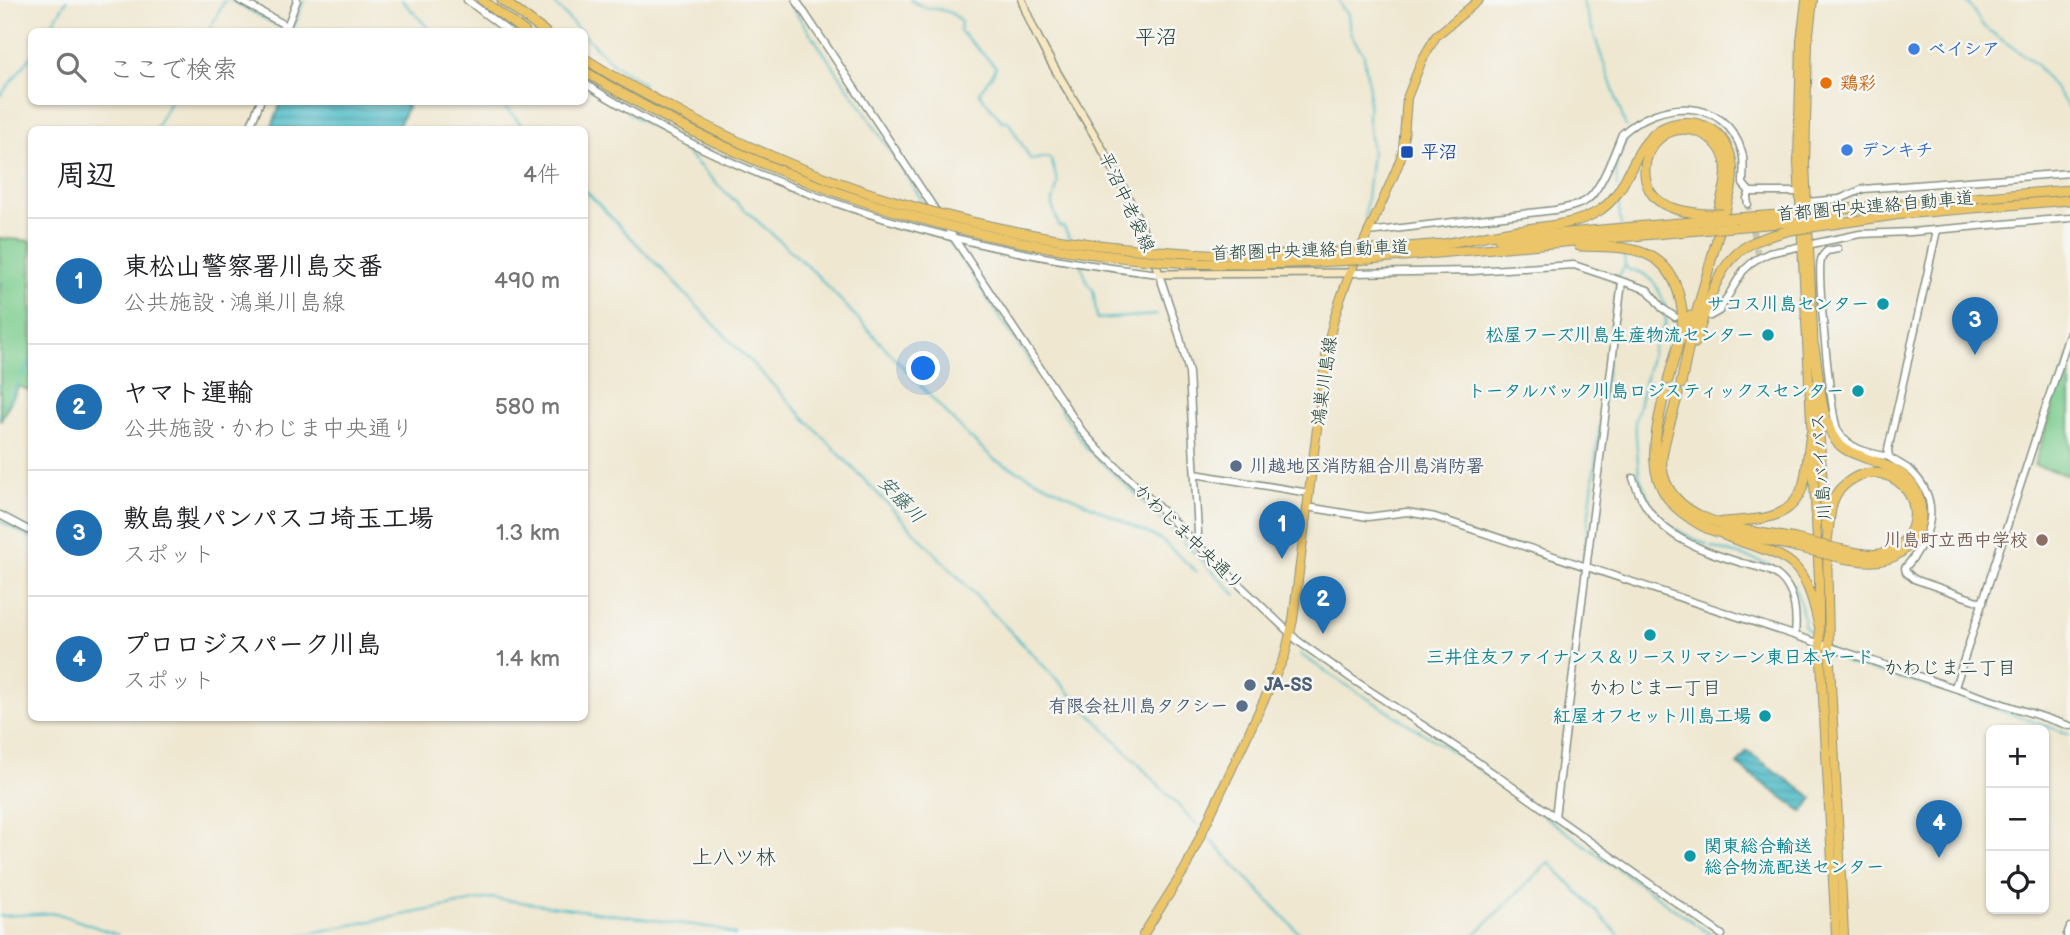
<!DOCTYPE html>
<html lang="ja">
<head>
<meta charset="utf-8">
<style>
	body { margin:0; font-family:"Balsamiq Sans","Klee One",sans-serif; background:#f2f2f2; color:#202124 }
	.controls { position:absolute; right:21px; bottom:21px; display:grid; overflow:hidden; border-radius:10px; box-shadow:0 2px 5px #0004 }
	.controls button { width:63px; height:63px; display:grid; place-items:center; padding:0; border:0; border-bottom:2px solid #e0e0e0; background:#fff; color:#202124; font:35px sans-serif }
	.you { position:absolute; left:924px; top:369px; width:24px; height:24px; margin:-18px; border:5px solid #fff; border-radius:50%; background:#1a73e8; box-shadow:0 0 0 10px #1a73e833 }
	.badge { display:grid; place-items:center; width:46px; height:46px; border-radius:50%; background:#1f6fb2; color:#fff; font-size:23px; font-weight:700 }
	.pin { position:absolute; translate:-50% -58px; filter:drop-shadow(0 2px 4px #0008) }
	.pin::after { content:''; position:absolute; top:37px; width:24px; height:21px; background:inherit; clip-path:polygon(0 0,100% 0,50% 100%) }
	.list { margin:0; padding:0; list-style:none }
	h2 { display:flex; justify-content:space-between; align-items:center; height:91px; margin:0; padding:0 28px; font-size:30px }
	h2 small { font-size:23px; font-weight:400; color:#757577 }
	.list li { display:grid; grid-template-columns:46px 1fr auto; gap:21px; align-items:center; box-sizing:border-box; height:126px; padding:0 28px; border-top:2px solid #e0e0e0 }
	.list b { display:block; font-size:26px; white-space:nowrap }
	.list p { margin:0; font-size:23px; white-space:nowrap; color:#757577 }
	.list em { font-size:23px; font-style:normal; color:#757577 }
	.icon { flex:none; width:38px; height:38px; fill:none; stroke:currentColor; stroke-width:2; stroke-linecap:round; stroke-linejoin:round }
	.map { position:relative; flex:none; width:2070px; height:935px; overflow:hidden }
	.search { position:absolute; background:#fff; box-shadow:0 2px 5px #0004; left:28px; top:28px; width:560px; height:77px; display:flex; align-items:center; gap:18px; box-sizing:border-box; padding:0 24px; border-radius:10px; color:#757577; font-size:26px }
	.panel { position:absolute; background:#fff; box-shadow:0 2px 5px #0004; left:28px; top:126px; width:560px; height:595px; border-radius:10px }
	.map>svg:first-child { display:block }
	.park { fill:#7acc8d; stroke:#4c8460; stroke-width:2 }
	.water { fill:url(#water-rules); stroke:#367c7e; stroke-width:2 }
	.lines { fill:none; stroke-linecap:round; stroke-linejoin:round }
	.stream { stroke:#4ebbc7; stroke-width:2 }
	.tertiary-tunnel { stroke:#c5c5b1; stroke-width:6; stroke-dasharray:6 3; stroke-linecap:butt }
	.tertiary-casing { stroke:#879282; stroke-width:9 }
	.secondary-casing { stroke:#879282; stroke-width:10 }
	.primary-casing { stroke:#879282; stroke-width:10 }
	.trunk-casing { stroke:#879282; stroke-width:10 }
	.motorway-casing { stroke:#879282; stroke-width:11 }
	.tertiary { stroke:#fff; stroke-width:6 }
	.secondary { stroke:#f7e8c3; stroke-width:7 }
	.primary { stroke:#ecc569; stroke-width:8 }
	.trunk { stroke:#ecc569; stroke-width:8 }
	.motorway { stroke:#ecc569; stroke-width:9 }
	.motorway-bridge-casing { stroke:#879282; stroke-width:11; stroke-linecap:butt }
	.motorway-bridge { stroke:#ecc569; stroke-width:9 }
	.shop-dot { fill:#3f7fe0; stroke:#f6f6f2; stroke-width:2.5 }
	.food-dot { fill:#e8710a; stroke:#f6f6f2; stroke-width:2.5 }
	.transit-dot { fill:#1a4fb4; stroke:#f6f6f2; stroke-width:2.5 }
	.culture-dot { fill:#0f9aa8; stroke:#f6f6f2; stroke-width:2.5 }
	.service-dot { fill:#5c6f8a; stroke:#f6f6f2; stroke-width:2.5 }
	.education-dot { fill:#8d6e63; stroke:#f6f6f2; stroke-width:2.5 }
	.labels { text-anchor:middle; stroke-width:5; stroke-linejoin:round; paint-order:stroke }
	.shop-label { font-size:18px; font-weight:bold; fill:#366cbe; stroke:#f6f6f2; text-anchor:start }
	.food-label { font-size:18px; font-weight:bold; fill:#c56008; stroke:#f6f6f2; text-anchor:start }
	.transit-label { font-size:18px; font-weight:bold; fill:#164399; stroke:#f6f6f2; text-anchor:start }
	.street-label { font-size:18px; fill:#1f3d34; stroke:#f6f6f2 }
	.culture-label { font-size:18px; font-weight:bold; fill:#0d838f; stroke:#f6f6f2; text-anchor:end }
	.service-label { font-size:18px; font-weight:bold; fill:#4e5e75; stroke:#f6f6f2; text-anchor:start }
	.education-label { font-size:18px; font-weight:bold; fill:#785e54; stroke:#f6f6f2; text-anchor:end }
	.water-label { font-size:19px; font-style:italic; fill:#2b5c59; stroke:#f6f6f2 }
	.neighbourhood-label { font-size:19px; fill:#1f3d34; stroke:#f6f6f2 }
	.quarter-label { font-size:21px; fill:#1f3d34; stroke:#f6f6f2 }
</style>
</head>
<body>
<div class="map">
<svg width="2070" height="935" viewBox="0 0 2070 935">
	<defs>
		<pattern id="water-rules" width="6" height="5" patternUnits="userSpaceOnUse" patternTransform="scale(1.75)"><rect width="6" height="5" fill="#4ebbc7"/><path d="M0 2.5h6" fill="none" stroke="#4099a2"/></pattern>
	</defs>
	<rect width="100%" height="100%" fill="#f6f6f2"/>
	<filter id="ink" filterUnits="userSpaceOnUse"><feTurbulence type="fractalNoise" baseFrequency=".0143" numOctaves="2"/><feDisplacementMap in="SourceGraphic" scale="14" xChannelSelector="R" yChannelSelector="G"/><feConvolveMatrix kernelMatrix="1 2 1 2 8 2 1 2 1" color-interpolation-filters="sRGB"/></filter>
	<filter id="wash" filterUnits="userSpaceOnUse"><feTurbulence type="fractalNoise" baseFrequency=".00686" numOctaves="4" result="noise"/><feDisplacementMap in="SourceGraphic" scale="28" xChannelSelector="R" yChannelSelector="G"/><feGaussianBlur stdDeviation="1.57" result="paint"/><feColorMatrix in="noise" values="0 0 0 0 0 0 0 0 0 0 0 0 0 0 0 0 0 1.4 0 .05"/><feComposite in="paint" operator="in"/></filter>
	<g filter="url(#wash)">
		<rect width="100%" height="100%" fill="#efe7d0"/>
		<g class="park">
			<polygon points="0,238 31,241 32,392 19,386 0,421"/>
			<polygon points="2070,355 2070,476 2034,465"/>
		</g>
		<g class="water">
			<polygon points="281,102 399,102 408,106 397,129 271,129"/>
			<polygon points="1747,751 1813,798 1803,812 1737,765"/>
		</g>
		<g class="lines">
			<g class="stream">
				<polyline points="230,0 284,29"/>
				<polyline points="402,0 432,32"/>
				<polyline points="551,0 581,32"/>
				<polyline points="787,0 861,106 925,205"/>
				<path d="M911,0c5,3 11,7 17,8 13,1 25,3 33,14l-1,9 36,36 -2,5 -15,21 23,28h6l23,39 17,-3 3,3 7,23 -6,22 7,21 5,1 5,11"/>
				<polyline points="1339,0 1342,8 1348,14 1350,33 1364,55 1369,89 1368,120 1372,152 1365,217"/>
				<polyline points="1582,0 1626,127"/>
				<polyline points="1966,0 1984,27 2036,64 2070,109"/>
				<polyline points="47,32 67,0"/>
				<polyline points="208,32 225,0"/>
				<polyline points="292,32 304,0"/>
				<polyline points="584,35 612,63 643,83 641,86"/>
				<polyline points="0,96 32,55"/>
				<polyline points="500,102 527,130"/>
				<polyline points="627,112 675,141 722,189 815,273 966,434 995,460 1160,539 1197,572"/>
				<polyline points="155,130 170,102"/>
				<polyline points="255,130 265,102"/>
				<polyline points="1617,187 1616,161 1629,135 1628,132"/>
				<polyline points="584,189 1199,827"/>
				<polyline points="1618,199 1621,225"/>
				<polyline points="947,239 1040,376 1087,449 1134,492 1236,595"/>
				<polyline points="1081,265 1089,286 1093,289 1097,319 1157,315"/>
				<path d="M1626,267c8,7 -1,1 10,4 18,5 24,20 29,36"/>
				<polyline points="1665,312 1666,322 1653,348 1635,422 1639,476 1651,504 1661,518 1676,530 1707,545"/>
				<polyline points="22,376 32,358"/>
				<polyline points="5,407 18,383"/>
				<polyline points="0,416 1,414"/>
				<polyline points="0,521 32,538"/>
				<path d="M1712,547c53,18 86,12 92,79l13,11"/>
				<polyline points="1583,563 1618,277 1625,266 1623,251"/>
				<polyline points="1832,650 1847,663 1940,690 2070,734"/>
				<polyline points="1300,654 1332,676 1461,757 1711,935"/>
				<polyline points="1569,678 1582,569"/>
				<polyline points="1206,835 1301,935"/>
				<polyline points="0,916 56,913 118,935"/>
				<polyline points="300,935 490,898 715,928 735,935"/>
				<polyline points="1474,935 1549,862 1619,935"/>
			</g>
		</g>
	</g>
	<g filter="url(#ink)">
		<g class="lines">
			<polyline class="tertiary-tunnel" points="1748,204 1758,255"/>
			<defs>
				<g id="tertiary">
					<polyline points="239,0 287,26"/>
					<polyline points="467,0 509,32"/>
					<polyline points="796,0 1082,431 1100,451 1298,641 1352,679 1462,751 1722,935"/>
					<polyline points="285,32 297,0"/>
					<path d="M584,83c175,111 371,168 575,191l20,60 10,39 9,160 -3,10"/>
					<polyline points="249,130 260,102"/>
					<polyline points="1807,202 1840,199 1863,189 2070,173"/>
					<polyline points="1748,204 1747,198 1750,192"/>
					<path d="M1937,230l-49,220 1,7c8,6 17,9 24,16 30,31 17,66 -8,95l1,4 8,7 69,24"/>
					<path d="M1368,232l187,-22c11,-2 23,-4 32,-10 14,-10 28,-49 35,-66 37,-34 103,-39 120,18 3,11 1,21 1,32l7,8h49"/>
					<path d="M1838,249l-11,2c-3,3 -5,4 -6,9 -4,15 10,158 17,171 11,19 32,22 51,26"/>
					<polyline points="1351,273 1472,271 1574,265 1648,290 1662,308 1675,317"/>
					<polyline points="1710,316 1719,311 1743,271 1755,260 1769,253 1860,234 1911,232 2070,218"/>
					<polyline points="1195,474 1309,493"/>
					<path d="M1633,478c17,55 58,69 109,85 11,3 26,5 35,12 19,14 20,39 18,60"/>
					<polyline points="1307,507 1368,517 1407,512 1435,517 2070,726"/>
					<polyline points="0,515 32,532"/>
					<polyline points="1955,687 2070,332"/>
					<polyline points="1555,817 1622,282"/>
					<polyline points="2067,935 2070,927"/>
				</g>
				<path id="secondary" d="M1022,0c14,41 38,77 60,114 31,52 59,103 77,160l192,-1"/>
				<path id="primary" d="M1143,935l42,-66 100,-214 8,-35 34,-271c12,-67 49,-127 73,-189l3,-10 4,-52 15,-38 14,-24 43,-36"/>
				<g id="trunk">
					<polyline points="1806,0 1801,41 1798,162 1819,580 1819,625 1836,935"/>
					<polyline points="1813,0 1808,42 1805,164 1814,353"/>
					<polyline points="1816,384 1826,528"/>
					<polyline points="1827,548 1829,645 1844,935"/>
				</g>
				<g id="motorway">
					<polyline points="482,0 525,32"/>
					<polyline points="502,0 545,32"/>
					<polyline points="1901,204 2070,190"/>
					<path d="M1704,214c-14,-2 -29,-3 -42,-11 -23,-14 -22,-49 -2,-65 24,-20 62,-3 66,27 2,15 -3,29 -7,43"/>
					<polyline points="1902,214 2070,200"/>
					<polyline points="1736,218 1790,214"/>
					<polyline points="1733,227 1790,222"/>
					<polyline points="1499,239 1702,221"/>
					<path d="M1439,245c26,-5 53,-11 79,-15 26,-4 55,-4 79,-18 31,-18 32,-55 56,-77 21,-20 62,-16 74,12 7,14 6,27 4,42l-38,136 -12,59"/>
					<path d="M1579,246c39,1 84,-2 98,43 5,14 7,29 4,44"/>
					<polyline points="1372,250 1443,244"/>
					<polyline points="1369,259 1700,230"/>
					<path d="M1695,343c12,-35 20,-79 55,-99 12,-7 27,-10 41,-14"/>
					<path d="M1814,347c5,27 6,72 22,94 6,8 14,11 22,14 33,13 64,19 63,62 0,15 -12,31 -26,39 -15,8 -36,5 -52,2"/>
					<polyline points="1668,380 1678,345 1690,316"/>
					<path d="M1665,391c-10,45 -24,92 19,123 9,7 22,15 33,18 7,2 14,1 21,2 20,4 39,9 58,13"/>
					<path d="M1678,394c-4,18 -19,58 -16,74 8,58 89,62 133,71"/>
					<path d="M1723,522c36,-3 73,0 82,-44 3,-15 3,-29 6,-44"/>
					<path d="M1724,535c21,10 50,14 68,29 17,15 22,41 27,61"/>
					<path d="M1827,541c2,-12 2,-31 7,-42 3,-9 14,-18 22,-22 8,-4 17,-5 26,-3 45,12 42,72 -2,80 -12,2 -25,-2 -37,-4"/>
				</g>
			</defs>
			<use href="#tertiary" class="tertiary-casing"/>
			<use href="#secondary" class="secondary-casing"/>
			<use href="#primary" class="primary-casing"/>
			<use href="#trunk" class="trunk-casing"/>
			<use href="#motorway" class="motorway-casing"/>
			<use href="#tertiary" class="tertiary"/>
			<use href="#secondary" class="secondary"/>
			<use href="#primary" class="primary"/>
			<use href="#trunk" class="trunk"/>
			<use href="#motorway" class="motorway"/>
			<defs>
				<g id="motorway-bridge">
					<path d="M584,58c25,17 52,31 78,45 162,89 341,140 525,150 61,4 123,1 185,-3"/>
					<path d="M584,71c184,113 390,180 605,192 60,3 120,0 180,-4"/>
					<polyline points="1704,214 1723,214"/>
					<polyline points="1790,214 1901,204"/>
					<polyline points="1702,221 1736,218"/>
					<polyline points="1790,222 1841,218"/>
					<polyline points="1700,230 1733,227"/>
					<polyline points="1791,230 1902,214"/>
					<polyline points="1795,539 1843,550"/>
					<polyline points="1796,547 1843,558"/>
				</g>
			</defs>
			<use href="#motorway-bridge" class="motorway-bridge-casing"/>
			<use href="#motorway-bridge" class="motorway-bridge"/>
		</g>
	</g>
	<g class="shop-dot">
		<circle cx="1914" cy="49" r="7"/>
		<circle cx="1847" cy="150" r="7"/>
	</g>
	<circle class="food-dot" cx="1826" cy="83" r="7"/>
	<rect class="transit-dot" x="1400" y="145" width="14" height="14" rx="3.5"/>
	<g class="culture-dot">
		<circle cx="1883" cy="304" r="7"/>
		<circle cx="1768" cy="335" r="7"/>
		<circle cx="1858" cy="391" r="7"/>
		<circle cx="1650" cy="635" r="7"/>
		<circle cx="1765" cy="716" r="7"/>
		<circle cx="1690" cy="856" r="7"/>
	</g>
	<g class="service-dot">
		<circle cx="1236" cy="466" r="7"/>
		<circle cx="1250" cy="685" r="7"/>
		<circle cx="1242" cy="706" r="7"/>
	</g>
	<circle class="education-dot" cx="2042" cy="540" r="7"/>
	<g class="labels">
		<g class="shop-label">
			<text x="1928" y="55">ベイシア</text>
			<text x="1861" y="156">デンキチ</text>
		</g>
		<g class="food-label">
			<text x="1840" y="89">鶏彩</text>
		</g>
		<g class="transit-label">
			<text x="1421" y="158">平沼</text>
		</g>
		<g class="street-label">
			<text transform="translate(1127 202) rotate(65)" y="6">平沼中老袋線</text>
			<text transform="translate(1875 206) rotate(-5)" y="6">首都圏中央連絡自動車道</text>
			<text transform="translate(1310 250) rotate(-2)" y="6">首都圏中央連絡自動車道</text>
			<text transform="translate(1324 381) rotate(-82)" y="6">鴻巣川島線</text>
			<text transform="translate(1821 467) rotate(-94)" y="6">川島バイパス</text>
			<text transform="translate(1189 537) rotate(44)" y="6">かわじま中央通り</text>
		</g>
		<g class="culture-label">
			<text x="1869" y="310">サコス川島センター</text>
			<text x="1754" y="341">松屋フーズ川島生産物流センター</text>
			<text x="1844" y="397">トータルバック川島ロジスティックスセンター</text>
			<text x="1650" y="663" text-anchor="middle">三井住友ファイナンス＆リースリマシーン東日本ヤード</text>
			<text x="1751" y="722">紅屋オフセット川島工場</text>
			<text x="1704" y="852" text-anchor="start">関東総合輸送<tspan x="1704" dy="21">総合物流配送センター</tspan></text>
		</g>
		<g class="service-label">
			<text x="1250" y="472">川越地区消防組合川島消防署</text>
			<text x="1264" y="691">JA-SS</text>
			<text x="1228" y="712" text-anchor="end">有限会社川島タクシー</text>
		</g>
		<g class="education-label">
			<text x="2028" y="546">川島町立西中学校</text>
		</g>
		<g class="water-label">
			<text transform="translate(902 499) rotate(46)" y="7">安藤川</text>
		</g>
		<g class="neighbourhood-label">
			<text x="1950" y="674">かわじま二丁目</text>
			<text x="1655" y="694">かわじま一丁目</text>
		</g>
		<g class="quarter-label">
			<text x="1156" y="44">平沼</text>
			<text x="734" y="864">上八ツ林</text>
		</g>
	</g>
</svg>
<div class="controls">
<button>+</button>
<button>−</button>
<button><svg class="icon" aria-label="locate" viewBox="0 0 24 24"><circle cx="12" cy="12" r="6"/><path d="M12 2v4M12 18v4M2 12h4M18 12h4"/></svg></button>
</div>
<div class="you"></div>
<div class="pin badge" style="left:1282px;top:559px">1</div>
<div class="pin badge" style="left:1323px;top:634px">2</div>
<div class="pin badge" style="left:1975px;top:355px">3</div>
<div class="pin badge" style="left:1939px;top:858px">4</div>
<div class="search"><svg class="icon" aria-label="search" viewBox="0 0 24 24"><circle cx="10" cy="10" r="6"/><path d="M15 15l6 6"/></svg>ここで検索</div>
<section class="panel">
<h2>周辺<small>4件</small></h2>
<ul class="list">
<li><span class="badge">1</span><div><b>東松山警察署川島交番</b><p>公共施設 · 鴻巣川島線</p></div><em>490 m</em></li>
<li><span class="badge">2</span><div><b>ヤマト運輸</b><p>公共施設 · かわじま中央通り</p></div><em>580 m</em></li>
<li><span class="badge">3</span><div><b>敷島製パンパスコ埼玉工場</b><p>スポット</p></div><em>1.3 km</em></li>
<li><span class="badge">4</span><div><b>プロロジスパーク川島</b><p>スポット</p></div><em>1.4 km</em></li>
</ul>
</section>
</div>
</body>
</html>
